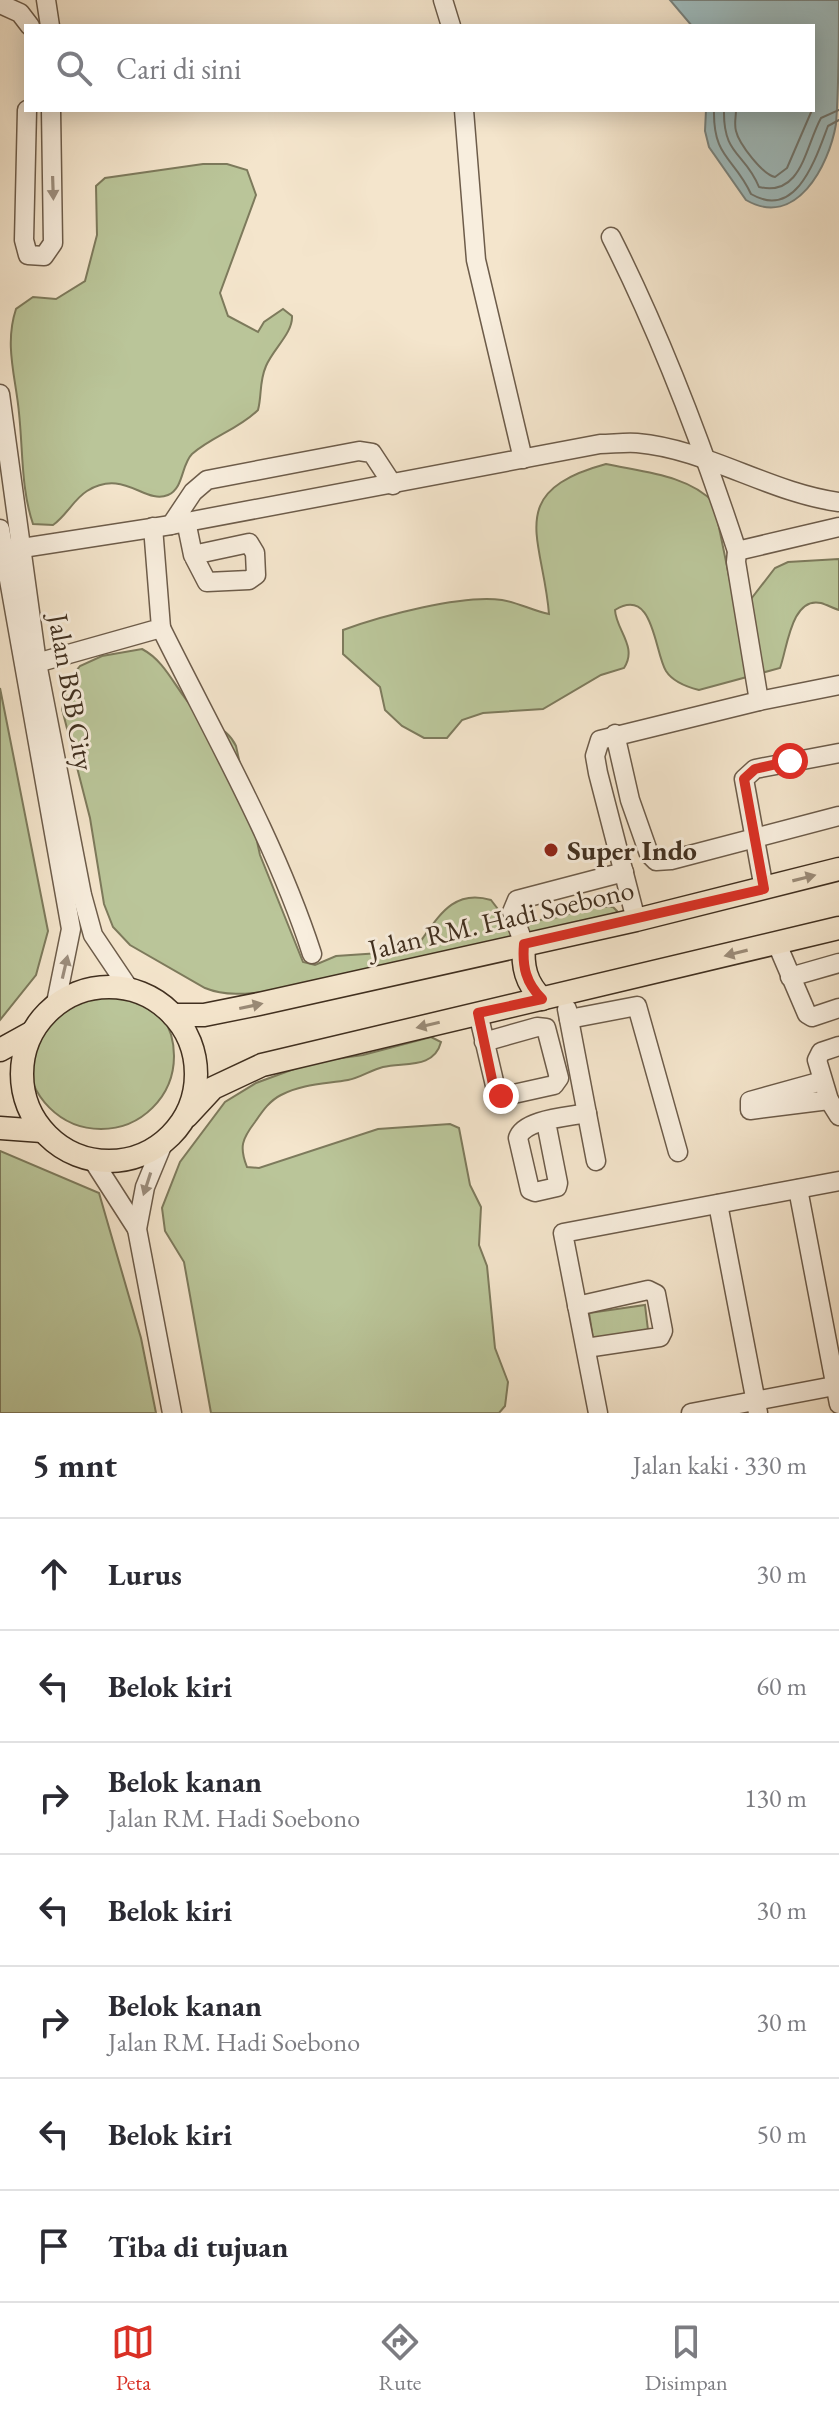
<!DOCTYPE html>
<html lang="id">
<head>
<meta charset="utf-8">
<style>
	body { margin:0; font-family:"EB Garamond",serif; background:#f2f2f3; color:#2b2b33 }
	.stop { position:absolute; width:24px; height:24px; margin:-18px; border:6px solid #d93025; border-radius:50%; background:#fff }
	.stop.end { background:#d93025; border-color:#fff; box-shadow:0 2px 8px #0008 }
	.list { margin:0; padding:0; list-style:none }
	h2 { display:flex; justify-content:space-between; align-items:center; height:104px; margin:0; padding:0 32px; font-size:34px }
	h2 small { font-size:26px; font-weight:400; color:#7c7c81 }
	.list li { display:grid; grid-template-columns:52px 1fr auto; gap:24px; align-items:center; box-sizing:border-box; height:112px; padding:0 32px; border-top:2px solid #e1e1e2 }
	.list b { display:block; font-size:30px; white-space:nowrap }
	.list p { margin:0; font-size:26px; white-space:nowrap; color:#7c7c81 }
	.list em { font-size:26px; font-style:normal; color:#7c7c81 }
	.icon { flex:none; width:44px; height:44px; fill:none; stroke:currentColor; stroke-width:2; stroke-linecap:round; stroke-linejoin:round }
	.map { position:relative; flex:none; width:839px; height:1413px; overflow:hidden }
	.search { position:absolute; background:#fff; box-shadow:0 4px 20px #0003; left:24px; right:24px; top:24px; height:88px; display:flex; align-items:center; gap:20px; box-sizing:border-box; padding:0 28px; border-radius:0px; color:#7c7c81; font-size:30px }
	.sheet { height:888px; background:#fff }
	nav { display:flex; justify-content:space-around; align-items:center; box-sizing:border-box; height:112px; border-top:2px solid #e1e1e2; background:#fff; font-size:22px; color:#7c7c81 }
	nav a { display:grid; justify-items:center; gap:4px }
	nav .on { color:#d93025 }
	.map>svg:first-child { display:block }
	.green { fill:#bac599; stroke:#7d7a5c; stroke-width:2 }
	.water { fill:#9fbdc0; stroke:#798480; stroke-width:2 }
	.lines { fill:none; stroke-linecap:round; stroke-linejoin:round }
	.shore { stroke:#707670; stroke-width:2 }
	.minor-casing { stroke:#6d5c4a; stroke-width:21 }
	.major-casing { stroke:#402f1f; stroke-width:25 }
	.minor { stroke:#f8eede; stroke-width:18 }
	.major { stroke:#f4e5cc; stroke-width:22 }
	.oneway { fill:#9c8e7e }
	.oneway2 { fill:#9a8a76 }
	.route { stroke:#d93025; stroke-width:10 }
	.poi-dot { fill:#8f2418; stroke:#f8eede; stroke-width:3 }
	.labels { text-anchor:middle; stroke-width:6; stroke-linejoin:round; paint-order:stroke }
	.street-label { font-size:28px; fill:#402f1f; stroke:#f8eede }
	.poi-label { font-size:28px; font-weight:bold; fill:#402f1f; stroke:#f8eede; text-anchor:start }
</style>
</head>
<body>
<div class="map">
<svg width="839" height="1413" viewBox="0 0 839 1413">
	<rect width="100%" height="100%" fill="#f4e5cc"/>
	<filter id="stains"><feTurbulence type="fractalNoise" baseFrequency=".0025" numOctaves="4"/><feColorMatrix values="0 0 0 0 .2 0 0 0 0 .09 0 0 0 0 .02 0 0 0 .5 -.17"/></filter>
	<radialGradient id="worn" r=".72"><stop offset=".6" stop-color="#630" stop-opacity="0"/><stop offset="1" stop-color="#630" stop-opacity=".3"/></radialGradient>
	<g class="green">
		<path d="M203,164h24l20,6 9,25 -36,98 8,23 30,16 6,-10 19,-13 9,7c1,17 -19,33 -26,50 -7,16 -4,29 -8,44 -19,19 -45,26 -66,44 -11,11 -8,34 -24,41 -23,10 -44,-27 -81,-4 -13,8 -21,25 -34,34l-20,-1c-12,-35 -10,-74 -14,-111 -3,-35 -15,-68 -3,-104l17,-12 23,2 29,-18 12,-46 -1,-49 9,-8z"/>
		<path d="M606,464c36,8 83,11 108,39l17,83 20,13 24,-31 13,-6 51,-3v51c-6,-2 -12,-5 -18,-7 -30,-7 -34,47 -41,65l-81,22c-12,-3 -26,-8 -33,-19 -12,-20 -12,-85 -51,-61 1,20 23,37 9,58l-23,7 -58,34 -60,4 -21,7 -15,18h-23l-22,-12 -17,-16 -5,-23 -37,-33v-24c38,-14 120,-36 159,-30 15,2 31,11 47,14 -6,-76 -46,-122 57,-150z"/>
		<path d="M142,649c25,13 34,42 53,61 15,15 32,17 41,36l24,109 43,107 12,3 21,-9 59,-4 22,-6c20,-26 34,-58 74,-46l19,25 48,-8 37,-11 18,1 4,4 -3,6 -321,72c-30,1 -59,11 -88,-1l-75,-43 -17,-18 -9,-23 -14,-86 -28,-109 3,-24 15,-19 22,-10z"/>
		<polygon points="0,688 48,931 36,975 0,1020"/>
		<circle cx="101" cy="1056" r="73"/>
		<path d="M431,1037l10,5c-7,27 -36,20 -58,25 -12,3 -23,11 -35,13 -24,4 -46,4 -67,15 -12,6 -19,17 -26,27 -13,17 -16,25 -8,45l12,1 119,-39 72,-5 9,4 11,57 11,22 -2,38 8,21 8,82 13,34 -3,24 -6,7h-288l-27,-151 -19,-31 -3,-23 18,-46 45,-60 31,-19 57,-21 50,-7z"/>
		<polygon points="0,1151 99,1193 141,1338 156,1413 0,1413"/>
		<polygon points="645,1305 648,1330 593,1338 589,1313"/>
	</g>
	<path class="water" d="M670,0h169c0,40 0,84 -3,124 -7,42 -40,105 -90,76l-37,-53 -4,-16 1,-21h107v-84h-121z"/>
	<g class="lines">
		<g class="shore">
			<path d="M714,110c-1,48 20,47 37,84 46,27 65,-37 77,-68l11,-6"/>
			<path d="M724,110c-1,46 21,42 35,77 43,10 46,-40 62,-69l18,-8"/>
			<path d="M736,110c0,7 -2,14 0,21 3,13 27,44 39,46l12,-9 25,-58"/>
		</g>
		<defs>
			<g id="minor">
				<polyline points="46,0 50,26"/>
				<polyline points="443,0 451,26"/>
				<polyline points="0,4 20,13 30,26"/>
				<polyline points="27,110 24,240 28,255 44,256 53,243 51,110"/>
				<polyline points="464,110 476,260 523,459"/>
				<path d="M611,237c51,101 91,207 126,314l-1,11 23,139"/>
				<polyline points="0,394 37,663 82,895 93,935 128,987"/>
				<polyline points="186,521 193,555 207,582 249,580 256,575 255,553 249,543 193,555"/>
				<polyline points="171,525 193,492 207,480 359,451 372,453 393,485"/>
				<polyline points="0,529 71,929 56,1003"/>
				<path d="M3,551l168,-26 429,-81c12,0 25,-2 37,-1 70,6 133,50 202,59"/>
				<polyline points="737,551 839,527"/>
				<path d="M161,628c53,107 114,212 151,326"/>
				<polyline points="26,666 161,628 153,527"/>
				<polyline points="615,734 630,800 649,854 656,861 671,860 839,816"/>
				<polyline points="764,889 744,779 755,769 839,753"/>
				<polyline points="636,920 598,773 595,756 600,740 759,701 839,685"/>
				<polyline points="524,944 512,912 517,900 624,872"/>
				<polyline points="777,944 807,1014 812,1017 839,1008"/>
				<polyline points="790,977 839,963"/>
				<polyline points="567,1009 596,1161"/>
				<polyline points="478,1013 497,1094 509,1095 554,1085 559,1078 546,1028 537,1027 484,1042"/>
				<polyline points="569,1019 637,1006 678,1152"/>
				<polyline points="839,1046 821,1052 817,1060 829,1100 839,1116"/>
				<polyline points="822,1081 750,1101 750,1110 829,1100"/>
				<path d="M546,1122l12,61 -1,4 -22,5 -5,-2 -12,-52c6,-19 51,-21 69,-25"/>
				<polyline points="164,1141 145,1187 137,1229 172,1413"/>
				<polyline points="94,1162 137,1229"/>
				<polyline points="798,1189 839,1404"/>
				<polyline points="718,1204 758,1413"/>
				<polyline points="577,1306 648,1290 656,1294 663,1331 660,1337 586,1348"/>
				<polyline points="598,1413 563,1233 839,1181"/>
				<polyline points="691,1413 839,1385"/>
			</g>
			<g id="major">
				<path d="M524,944c-2,23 2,39 18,55"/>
				<circle cx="109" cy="1074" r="87"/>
				<polyline points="173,1015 204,1015 259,1004 636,920 839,869"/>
				<polyline points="0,1050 31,1033"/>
				<polyline points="187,1116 213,1088 262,1065 839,928"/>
				<polyline points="0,1128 42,1131"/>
			</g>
		</defs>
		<use href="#minor" class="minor-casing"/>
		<use href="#major" class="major-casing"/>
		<use href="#minor" class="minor"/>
		<use href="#major" class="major"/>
	</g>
	<defs><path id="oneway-solid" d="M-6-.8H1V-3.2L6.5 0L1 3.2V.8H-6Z" transform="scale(2)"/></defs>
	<g class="oneway">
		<use href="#oneway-solid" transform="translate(53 188) rotate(88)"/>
		<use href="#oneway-solid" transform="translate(65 967) rotate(-77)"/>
		<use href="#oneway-solid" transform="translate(147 1184) rotate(108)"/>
	</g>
	<g class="oneway2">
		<use href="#oneway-solid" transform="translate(804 878) rotate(-14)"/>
		<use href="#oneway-solid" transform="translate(736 953) rotate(166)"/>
		<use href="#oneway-solid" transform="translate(251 1006) rotate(-12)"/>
		<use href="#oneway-solid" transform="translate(428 1025) rotate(167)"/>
	</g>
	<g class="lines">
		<path class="route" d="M501,1096l-7,-7 -16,-76 64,-14c-16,-16 -20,-32 -18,-55l240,-55 -20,-110 11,-10 35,-8"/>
	</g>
	<circle class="poi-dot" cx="551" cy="850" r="8"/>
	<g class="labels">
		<g class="street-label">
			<text transform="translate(72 692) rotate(80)" y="10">Jalan BSB City</text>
			<text transform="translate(501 919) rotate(-13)" y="10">Jalan RM. Hadi Soebono</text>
		</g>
		<g class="poi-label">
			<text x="567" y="860">Super Indo</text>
		</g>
	</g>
	<rect width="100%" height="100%" filter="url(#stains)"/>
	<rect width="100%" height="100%" fill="url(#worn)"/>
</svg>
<div class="stop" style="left:790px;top:761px"></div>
<div class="stop end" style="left:501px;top:1096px"></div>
<div class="search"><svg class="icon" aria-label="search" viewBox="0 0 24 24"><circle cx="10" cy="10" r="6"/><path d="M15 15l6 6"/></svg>Cari di sini</div>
</div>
<section class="sheet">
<h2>5 mnt<small>Jalan kaki · 330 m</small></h2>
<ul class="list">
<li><svg class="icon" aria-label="ahead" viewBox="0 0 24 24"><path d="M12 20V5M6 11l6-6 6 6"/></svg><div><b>Lurus</b></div><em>30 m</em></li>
<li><svg class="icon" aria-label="left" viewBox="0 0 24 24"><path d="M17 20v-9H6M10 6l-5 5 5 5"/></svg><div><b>Belok kiri</b></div><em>60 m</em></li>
<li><svg class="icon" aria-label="right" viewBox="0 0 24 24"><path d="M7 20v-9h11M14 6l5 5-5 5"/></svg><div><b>Belok kanan</b><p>Jalan RM. Hadi Soebono</p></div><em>130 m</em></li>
<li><svg class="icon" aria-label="left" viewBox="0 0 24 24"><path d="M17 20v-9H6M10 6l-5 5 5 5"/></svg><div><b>Belok kiri</b></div><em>30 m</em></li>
<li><svg class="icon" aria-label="right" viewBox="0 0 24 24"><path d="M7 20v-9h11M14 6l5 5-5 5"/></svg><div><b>Belok kanan</b><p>Jalan RM. Hadi Soebono</p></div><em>30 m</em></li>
<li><svg class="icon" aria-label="left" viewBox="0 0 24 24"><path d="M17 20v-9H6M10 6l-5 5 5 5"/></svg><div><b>Belok kiri</b></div><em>50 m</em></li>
<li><svg class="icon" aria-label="arrive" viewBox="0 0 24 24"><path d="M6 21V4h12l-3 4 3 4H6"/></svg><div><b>Tiba di tujuan</b></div></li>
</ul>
</section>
<nav>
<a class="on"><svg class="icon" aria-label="map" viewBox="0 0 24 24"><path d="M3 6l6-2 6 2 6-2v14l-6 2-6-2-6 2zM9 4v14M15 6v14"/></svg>Peta</a>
<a><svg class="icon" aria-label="directions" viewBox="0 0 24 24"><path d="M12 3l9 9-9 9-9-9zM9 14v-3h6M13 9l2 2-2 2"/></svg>Rute</a>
<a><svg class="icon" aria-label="saved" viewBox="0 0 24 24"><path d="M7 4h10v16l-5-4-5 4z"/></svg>Disimpan</a>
</nav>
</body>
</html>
